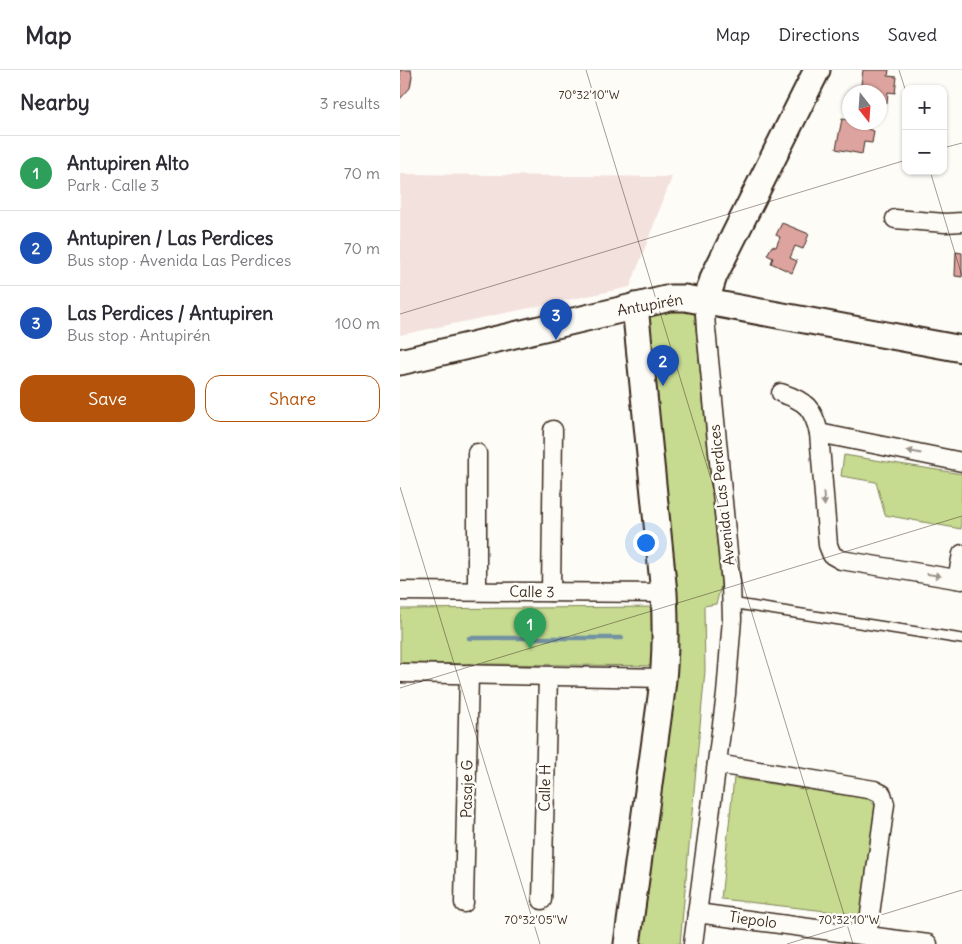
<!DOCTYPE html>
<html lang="en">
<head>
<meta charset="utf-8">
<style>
	body { margin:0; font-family:Delius,sans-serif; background:#f2f2f3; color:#2b2b33 }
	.controls { position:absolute; right:15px; top:15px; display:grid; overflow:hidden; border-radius:10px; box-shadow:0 1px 4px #0004 }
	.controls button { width:45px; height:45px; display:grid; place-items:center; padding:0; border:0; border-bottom:1px solid #e1e1e2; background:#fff; color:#2b2b33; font:25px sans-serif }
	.compass { position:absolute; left:442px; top:15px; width:45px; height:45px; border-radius:50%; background:#fff; box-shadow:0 1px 4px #0004; rotate:163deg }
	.you { position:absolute; left:245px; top:472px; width:18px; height:18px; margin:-12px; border:4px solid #fff; border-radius:50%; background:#1a73e8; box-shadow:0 0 0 8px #1a73e833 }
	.badge { display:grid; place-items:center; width:32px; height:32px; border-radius:50%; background:#b45309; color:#fff; font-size:16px; font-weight:700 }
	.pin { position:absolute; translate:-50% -41px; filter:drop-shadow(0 1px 2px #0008) }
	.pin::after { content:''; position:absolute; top:26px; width:18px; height:15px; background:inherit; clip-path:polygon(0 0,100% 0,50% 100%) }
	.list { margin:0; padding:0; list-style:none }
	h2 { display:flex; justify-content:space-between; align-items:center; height:65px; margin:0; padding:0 20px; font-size:21px }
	h2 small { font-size:16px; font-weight:400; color:#7c7c81 }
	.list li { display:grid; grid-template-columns:32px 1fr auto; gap:15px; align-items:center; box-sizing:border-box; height:75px; padding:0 20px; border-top:1px solid #e1e1e2 }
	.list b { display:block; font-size:19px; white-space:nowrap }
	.list p { margin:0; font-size:16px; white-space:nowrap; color:#7c7c81 }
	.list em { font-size:16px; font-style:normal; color:#7c7c81 }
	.actions { display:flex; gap:10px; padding:15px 20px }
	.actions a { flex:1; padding:11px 0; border:1px solid #b45309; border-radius:15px; text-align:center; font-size:18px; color:#b45309 }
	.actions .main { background:#b45309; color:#fff }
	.map { position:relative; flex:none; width:562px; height:874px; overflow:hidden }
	header { display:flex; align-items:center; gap:30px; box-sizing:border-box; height:70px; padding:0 25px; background:#fff; border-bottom:1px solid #e1e1e2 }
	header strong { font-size:24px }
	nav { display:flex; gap:28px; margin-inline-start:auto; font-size:18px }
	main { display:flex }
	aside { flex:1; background:#fff }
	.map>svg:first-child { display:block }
	.built { fill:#f3e1dd }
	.green { fill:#c6da90; stroke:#808257 }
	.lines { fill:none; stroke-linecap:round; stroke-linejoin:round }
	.stream { stroke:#7392a1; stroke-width:4.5 }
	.building { fill:#dda39f; stroke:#3b2a1e }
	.lane-casing { stroke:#3b2a1e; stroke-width:12 }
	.street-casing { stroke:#3b2a1e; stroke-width:21 }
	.secondary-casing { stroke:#3b2a1e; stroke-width:29 }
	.lane { stroke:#fdfcf7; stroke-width:9 }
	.street { stroke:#fdfcf7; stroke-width:18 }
	.secondary { stroke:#fdfcf7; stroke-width:25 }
	.oneway { fill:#9c938a }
	.ticks { fill:none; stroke:#3b2a1e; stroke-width:1; stroke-opacity:0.45 }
	.labels { text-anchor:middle; stroke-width:5; stroke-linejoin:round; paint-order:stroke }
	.street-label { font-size:15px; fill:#3b2a1e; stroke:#fdfcf7 }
	.ticks-label { font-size:12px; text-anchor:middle; fill:#3b2a1e; stroke:#fdfcf7; stroke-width:5; stroke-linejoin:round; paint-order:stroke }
</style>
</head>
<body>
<header>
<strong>Map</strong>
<nav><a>Map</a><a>Directions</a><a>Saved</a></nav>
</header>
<main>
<aside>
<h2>Nearby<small>3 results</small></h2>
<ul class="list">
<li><span class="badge" style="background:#2e9e5b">1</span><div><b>Antupiren Alto</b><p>Park · Calle 3</p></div><em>70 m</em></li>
<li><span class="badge" style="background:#1a4fb4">2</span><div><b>Antupiren / Las Perdices</b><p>Bus stop · Avenida Las Perdices</p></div><em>70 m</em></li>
<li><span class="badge" style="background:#1a4fb4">3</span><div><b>Las Perdices / Antupiren</b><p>Bus stop · Antupirén</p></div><em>100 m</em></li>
</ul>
<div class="actions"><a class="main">Save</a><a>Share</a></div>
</aside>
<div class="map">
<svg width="562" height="874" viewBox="0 0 562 874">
	<rect width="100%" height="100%" fill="#fdfcf7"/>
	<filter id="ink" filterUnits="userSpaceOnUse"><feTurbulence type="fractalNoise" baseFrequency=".02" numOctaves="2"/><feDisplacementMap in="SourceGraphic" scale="10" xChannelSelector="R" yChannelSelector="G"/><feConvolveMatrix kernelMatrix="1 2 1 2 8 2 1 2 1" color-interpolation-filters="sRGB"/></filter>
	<g filter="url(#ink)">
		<polygon class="built" points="0,104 272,107 230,217 0,265"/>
		<g class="green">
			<polygon points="268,240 294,241 321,516 316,534 304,536 305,601 280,874 234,874 270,628 240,244"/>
			<polygon points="444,385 562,404 561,459 485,445 476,412 441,406"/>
			<polygon points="258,537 260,596 0,593 0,539"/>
			<polygon points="334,708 469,729 475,736 461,845 321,829"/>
		</g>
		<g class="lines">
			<polyline class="stream" points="69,568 222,568"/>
		</g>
		<g class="building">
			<polygon points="0,0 11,0 12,6 10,18 0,29"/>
			<polygon points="463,0 489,0 488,6 497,7 495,23 488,22 487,33 480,32 480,22 460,22"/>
			<polygon points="442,49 450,50 450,52 468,54 467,59 474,61 472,73 464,72 462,84 436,79"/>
			<polygon points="382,153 409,164 403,179 395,176 390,188 397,191 392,203 371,193 373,188 367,185 372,176 376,177 380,167 376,165"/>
			<polygon points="556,182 562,183 562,207 555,206"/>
		</g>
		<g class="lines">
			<defs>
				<polyline id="lane" points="331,533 562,569"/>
				<g id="street">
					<polyline points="495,149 545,153 562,152"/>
					<path d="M381,323c25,8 32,15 38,40"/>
					<polyline points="562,392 419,363 428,475 432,485 441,490 562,510"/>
					<polyline points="557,509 562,484"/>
					<polyline points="0,521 264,523"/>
					<polyline points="77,521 77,383"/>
					<polyline points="151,522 153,360"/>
					<polyline points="0,603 264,608"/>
					<polyline points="317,694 474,720 482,724 485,734 467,866"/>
					<polyline points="142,830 148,607"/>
					<polyline points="64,833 69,604"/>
					<polyline points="297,843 528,874"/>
					<polyline points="293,874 326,624 332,549 331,513 306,259 305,244 306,231"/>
				</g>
				<g id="secondary">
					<polyline points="306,231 314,206 417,0"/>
					<polyline points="0,292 220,240 270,228 285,228 562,279"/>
					<path d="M227,874l34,-247c5,-36 5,-68 3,-104l-29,-287"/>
				</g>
			</defs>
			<use href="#lane" class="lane-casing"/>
			<use href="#street" class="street-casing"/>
			<use href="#secondary" class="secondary-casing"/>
			<use href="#lane" class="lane"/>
			<use href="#street" class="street"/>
			<use href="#secondary" class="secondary"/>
		</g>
		<defs><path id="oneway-solid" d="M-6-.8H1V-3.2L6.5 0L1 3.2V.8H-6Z" transform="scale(1.25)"/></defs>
		<g class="oneway">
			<use href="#oneway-solid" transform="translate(514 382) rotate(-169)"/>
			<use href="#oneway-solid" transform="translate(424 429) rotate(85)"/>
			<use href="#oneway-solid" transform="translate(534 505) rotate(9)"/>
		</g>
	</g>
	<path class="ticks" d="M186,0l267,874M499,0l7,22M543,78l19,-5M530,101l32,105M0,244l506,-154M0,417l140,457M0,618l562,-172M387,874l175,-54"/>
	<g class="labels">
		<g class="street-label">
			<text transform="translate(250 235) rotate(-10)" y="5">Antupirén</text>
			<text transform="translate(322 425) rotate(-96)" y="5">Avenida Las Perdices</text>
			<text transform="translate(132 522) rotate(1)" y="5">Calle 3</text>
			<text transform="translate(145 718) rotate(-89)" y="5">Calle H</text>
			<text transform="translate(67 719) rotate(-89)" y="5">Pasaje G</text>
			<text transform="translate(353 850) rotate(8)" y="5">Tiepolo</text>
		</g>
	</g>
	<g class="ticks-label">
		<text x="189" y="29">70°32'10"W</text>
		<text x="136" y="854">70°32'05"W</text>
		<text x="449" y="854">70°32'10"W</text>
	</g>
</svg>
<div class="controls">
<button>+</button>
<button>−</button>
</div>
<svg class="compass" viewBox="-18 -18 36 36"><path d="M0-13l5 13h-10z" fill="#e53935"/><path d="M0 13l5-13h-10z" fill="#7c7c81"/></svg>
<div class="you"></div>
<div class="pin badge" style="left:130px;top:579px;background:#2e9e5b">1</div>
<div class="pin badge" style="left:263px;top:316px;background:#1a4fb4">2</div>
<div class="pin badge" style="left:156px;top:270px;background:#1a4fb4">3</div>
</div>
</main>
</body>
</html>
